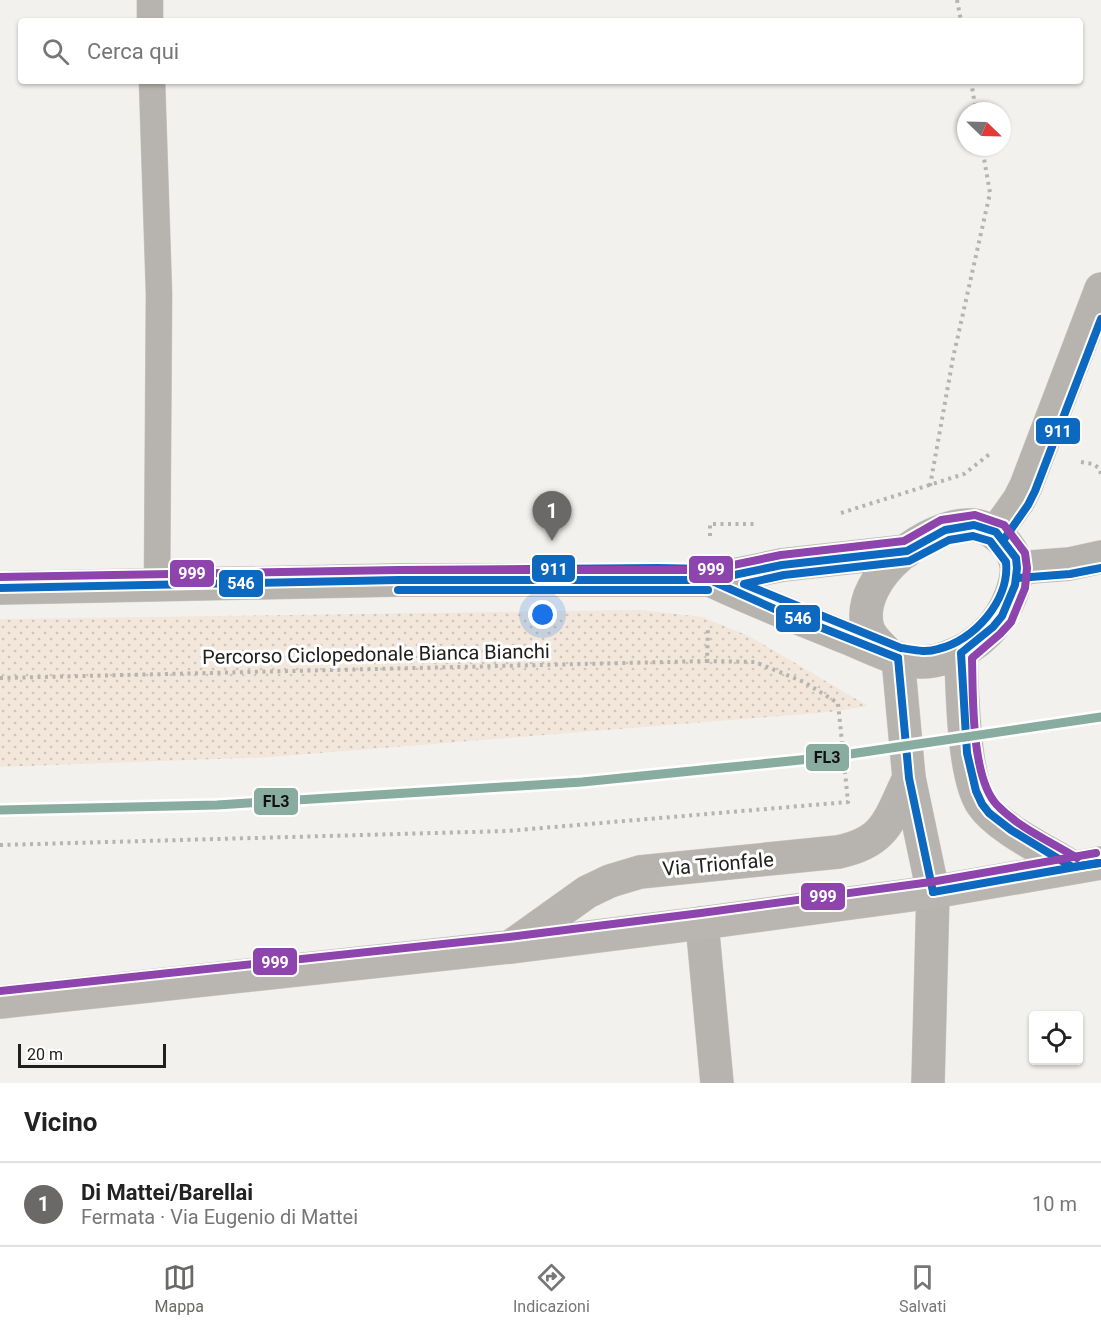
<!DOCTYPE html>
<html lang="it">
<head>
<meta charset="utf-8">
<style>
	body { margin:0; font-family:Roboto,sans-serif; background:#f6f6f6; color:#222 }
	.controls { position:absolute; right:18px; bottom:18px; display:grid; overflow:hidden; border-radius:6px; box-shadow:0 2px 4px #0004 }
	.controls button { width:54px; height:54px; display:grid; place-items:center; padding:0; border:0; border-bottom:2px solid #e0e0e0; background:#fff; color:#222; font:30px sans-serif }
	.compass { position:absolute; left:957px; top:102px; width:54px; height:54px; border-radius:50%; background:#fff; box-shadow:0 2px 4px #0004; rotate:113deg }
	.scale { position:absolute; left:18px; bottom:15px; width:148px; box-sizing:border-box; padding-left:6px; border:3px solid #22201e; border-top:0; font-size:16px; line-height:21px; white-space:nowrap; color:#22201e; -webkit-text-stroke:4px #fff; paint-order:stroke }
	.you { position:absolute; left:543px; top:615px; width:21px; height:21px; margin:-15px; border:4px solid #fff; border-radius:50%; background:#1a73e8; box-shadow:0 0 0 9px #1a73e833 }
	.badge { display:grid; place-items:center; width:39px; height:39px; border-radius:50%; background:#6b6967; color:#fff; font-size:20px; font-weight:700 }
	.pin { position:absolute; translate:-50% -50px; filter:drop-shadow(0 2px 3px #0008) }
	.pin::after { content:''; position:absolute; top:32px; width:21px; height:18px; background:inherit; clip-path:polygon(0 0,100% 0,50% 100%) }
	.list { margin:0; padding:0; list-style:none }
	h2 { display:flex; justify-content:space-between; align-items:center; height:78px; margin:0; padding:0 24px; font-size:26px }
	h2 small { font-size:20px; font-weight:400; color:#767676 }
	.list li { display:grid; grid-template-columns:39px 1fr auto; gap:18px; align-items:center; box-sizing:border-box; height:84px; padding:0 24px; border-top:2px solid #e0e0e0 }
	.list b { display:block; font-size:22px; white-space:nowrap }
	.list p { margin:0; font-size:20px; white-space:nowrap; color:#767676 }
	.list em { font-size:20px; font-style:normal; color:#767676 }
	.icon { flex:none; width:33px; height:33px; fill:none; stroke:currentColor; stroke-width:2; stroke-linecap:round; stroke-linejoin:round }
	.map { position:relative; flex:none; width:1101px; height:1083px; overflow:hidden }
	.search { position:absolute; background:#fff; box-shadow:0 2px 4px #0004; left:18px; right:18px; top:18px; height:66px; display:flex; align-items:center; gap:15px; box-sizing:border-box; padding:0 21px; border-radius:6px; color:#767676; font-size:22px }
	.sheet { height:162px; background:#fff }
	nav { display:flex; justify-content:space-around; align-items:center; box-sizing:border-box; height:84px; border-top:2px solid #e0e0e0; background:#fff; font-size:16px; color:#767676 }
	nav a { display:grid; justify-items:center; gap:3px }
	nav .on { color:#6b6967 }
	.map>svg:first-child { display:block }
	.grass { fill:url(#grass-dots) }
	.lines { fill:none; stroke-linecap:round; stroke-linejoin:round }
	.service-casing { stroke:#cdcbc9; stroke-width:27 }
	.minor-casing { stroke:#cdcbc9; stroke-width:34 }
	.tertiary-casing { stroke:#cdcbc9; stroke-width:34 }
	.primary-casing { stroke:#cdcbc9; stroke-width:34 }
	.path { stroke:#b6b4b1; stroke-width:4; stroke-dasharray:3 4.5; stroke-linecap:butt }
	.service { stroke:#b7b3af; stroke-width:26 }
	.minor { stroke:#b7b3af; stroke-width:33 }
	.tertiary { stroke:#b7b3af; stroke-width:33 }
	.primary { stroke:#b9b6b1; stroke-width:33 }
	.bus-1-casing { stroke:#fff; stroke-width:12 }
	.bus-2-casing { stroke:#fff; stroke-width:12 }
	.bus-3-casing { stroke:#fff; stroke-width:12 }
	.bus-1 { stroke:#0c69bf; stroke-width:8 }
	.bus-2 { stroke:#0c69bf; stroke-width:8 }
	.bus-3 { stroke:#8e44ad; stroke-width:8 }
	.rail-1-casing { stroke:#fff; stroke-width:14 }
	.rail-1 { stroke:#88aca0; stroke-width:9 }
	.labels { text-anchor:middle; stroke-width:6; stroke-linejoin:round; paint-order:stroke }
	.street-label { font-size:20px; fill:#22201e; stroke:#fff }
	.line-badge { stroke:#fff; stroke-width:2 }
	.badge-label { font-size:16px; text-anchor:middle; font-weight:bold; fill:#fff }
	.pale-badge-label { font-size:16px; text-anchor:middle; font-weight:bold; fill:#111 }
</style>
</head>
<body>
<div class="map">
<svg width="1101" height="1083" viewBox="0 0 1101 1083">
	<defs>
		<pattern id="grass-dots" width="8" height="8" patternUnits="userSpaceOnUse" patternTransform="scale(1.5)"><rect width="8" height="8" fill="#f2e7da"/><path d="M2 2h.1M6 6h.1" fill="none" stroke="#cfc6bb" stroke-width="1.8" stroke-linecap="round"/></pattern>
	</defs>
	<rect width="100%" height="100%" fill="#f3f1ee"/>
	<polygon class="grass" points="640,610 703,617 751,637 868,706 830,712 271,757 0,767 0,619"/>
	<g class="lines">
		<defs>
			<g id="service">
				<polyline points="150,0 150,21"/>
				<polyline points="152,81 159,294 157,585"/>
			</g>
			<g id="minor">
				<polyline points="996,532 1019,500 1026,486 1101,289"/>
				<polyline points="1017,568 1069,564 1101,557"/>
				<polyline points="702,923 717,1083"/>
				<path d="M510,947l77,-55 23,-11 30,-9 198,-20c49,-10 51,-33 71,-74"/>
				<polyline points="928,1083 933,892"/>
			</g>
			<g id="tertiary">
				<path d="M710,580c42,20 86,37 130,55 22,8 45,21 68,26 14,2 27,1 40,-4 30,-10 52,-33 63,-62 7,-19 9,-34 -4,-50 -10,-11 -20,-19 -35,-20 -43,-2 -115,51 -105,100 2,12 13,20 21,29"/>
				<polyline points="0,588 398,580 710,580 782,565 907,551"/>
				<path d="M961,653c1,34 2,124 21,151 16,24 65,47 90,63"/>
				<polyline points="898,658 909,778 933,892"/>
			</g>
			<polyline id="primary" points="0,1002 510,947 702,923 933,892 1101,863"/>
		</defs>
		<use href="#service" class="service-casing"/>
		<use href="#minor" class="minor-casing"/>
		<use href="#tertiary" class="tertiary-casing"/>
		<use href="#primary" class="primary-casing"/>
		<g class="path">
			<polyline points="957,0 961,21"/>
			<polyline points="971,81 976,111"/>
			<polyline points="1081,462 1093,464 1099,468 1101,474"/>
			<polyline points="930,486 953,358 990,193 982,147"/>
			<polyline points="841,513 964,474 991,453"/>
			<polyline points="710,536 710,524 756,524"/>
			<polyline points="0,678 707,661 708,627"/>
			<polyline points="0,845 507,831 848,802 838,703 804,682 755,662 707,661"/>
		</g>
		<use href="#service" class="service"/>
		<use href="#minor" class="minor"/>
		<use href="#tertiary" class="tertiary"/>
		<use href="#primary" class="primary"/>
		<defs>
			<g id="bus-1">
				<polyline points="698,579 710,580 777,610 898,658"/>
				<polyline points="0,588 398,580 710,580 782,565 907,551 945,530 974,525 996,532 1016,558 1017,568 1015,585 1002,616 993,627 961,653 967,753 976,791 982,804 989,813 1011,830 1072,867 1101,863"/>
				<polyline points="898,658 909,778 933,892"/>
				<polyline points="933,892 1098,863"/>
			</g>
			<g id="bus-2">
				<path d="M973,536l17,5 16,21c4,38 -32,79 -68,87 -12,4 -24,1 -37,-1l-157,-64 40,-9 125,-14 40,-21z"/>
				<polyline points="1005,538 1028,505 1035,491 1101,319"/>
				<polyline points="398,570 658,568 709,569"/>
				<polyline points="1018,578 1070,574 1101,568"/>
				<polyline points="398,590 708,590"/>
			</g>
			<g id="bus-3">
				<path d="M0,577l398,-7h311l72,-15 123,-14 37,-21 34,-5 29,10 21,28 2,15 -2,20 -14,34 -11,12 -28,24c1,37 -1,120 25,147 22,23 54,37 80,53"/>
				<polyline points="0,991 509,937 701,913 931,882 1096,853"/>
			</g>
		</defs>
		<use href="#bus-1" class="bus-1-casing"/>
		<use href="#bus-2" class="bus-2-casing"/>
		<use href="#bus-3" class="bus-3-casing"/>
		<use href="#bus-1" class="bus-1"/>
		<use href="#bus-2" class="bus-2"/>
		<use href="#bus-3" class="bus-3"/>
		<defs>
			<polyline id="rail-1" points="0,810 217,805 582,782 830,757 1101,717"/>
		</defs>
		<use href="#rail-1" class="rail-1-casing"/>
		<use href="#rail-1" class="rail-1"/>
	</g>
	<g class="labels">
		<g class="street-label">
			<text transform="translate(376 654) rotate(-1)" y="7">Percorso Ciclopedonale Bianca Bianchi</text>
			<text transform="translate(718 864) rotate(-5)" y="7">Via Trionfale</text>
		</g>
	</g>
	<g class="line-badge">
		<rect x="1035" y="417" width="46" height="28" rx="6" fill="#0c69bf"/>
		<rect x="531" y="554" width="45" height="29" rx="6" fill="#0c69bf"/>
		<rect x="688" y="555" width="46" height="29" rx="6" fill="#8e44ad"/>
		<rect x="169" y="559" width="46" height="29" rx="6" fill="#8e44ad"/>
		<rect x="218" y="569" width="46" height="29" rx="6" fill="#0c69bf"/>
		<rect x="775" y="604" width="46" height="29" rx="6" fill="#0c69bf"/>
		<rect x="805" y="743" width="45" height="29" rx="6" fill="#88aca0"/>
		<rect x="253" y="787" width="46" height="29" rx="6" fill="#88aca0"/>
		<rect x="800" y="882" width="46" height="29" rx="6" fill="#8e44ad"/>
		<rect x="252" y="947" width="46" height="29" rx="6" fill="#8e44ad"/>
	</g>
	<g class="badge-label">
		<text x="1058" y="437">911</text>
		<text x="554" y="575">911</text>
		<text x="711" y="575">999</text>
		<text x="192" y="579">999</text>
		<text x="241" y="589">546</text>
		<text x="798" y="624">546</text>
		<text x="823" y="902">999</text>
		<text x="275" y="968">999</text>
	</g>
	<g class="pale-badge-label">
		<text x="827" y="763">FL3</text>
		<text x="276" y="807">FL3</text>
	</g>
</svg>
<div class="controls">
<button><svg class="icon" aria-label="locate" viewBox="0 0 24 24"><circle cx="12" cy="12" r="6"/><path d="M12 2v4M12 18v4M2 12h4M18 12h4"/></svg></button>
</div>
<svg class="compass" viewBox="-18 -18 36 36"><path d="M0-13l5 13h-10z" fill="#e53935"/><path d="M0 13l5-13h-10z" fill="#767676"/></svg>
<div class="scale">20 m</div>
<div class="you"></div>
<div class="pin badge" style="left:552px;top:541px">1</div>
<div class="search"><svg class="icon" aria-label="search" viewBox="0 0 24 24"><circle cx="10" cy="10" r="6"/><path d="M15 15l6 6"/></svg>Cerca qui</div>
</div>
<section class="sheet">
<h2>Vicino<small></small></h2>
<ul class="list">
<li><span class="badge">1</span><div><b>Di Mattei/Barellai</b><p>Fermata · Via Eugenio di Mattei</p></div><em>10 m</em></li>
</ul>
</section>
<nav>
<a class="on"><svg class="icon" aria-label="map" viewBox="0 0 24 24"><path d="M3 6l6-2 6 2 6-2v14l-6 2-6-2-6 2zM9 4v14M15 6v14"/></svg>Mappa</a>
<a><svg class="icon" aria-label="directions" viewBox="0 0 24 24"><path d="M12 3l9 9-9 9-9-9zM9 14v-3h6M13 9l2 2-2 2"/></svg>Indicazioni</a>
<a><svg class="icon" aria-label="saved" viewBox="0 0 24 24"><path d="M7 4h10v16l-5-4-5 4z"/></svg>Salvati</a>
</nav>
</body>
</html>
